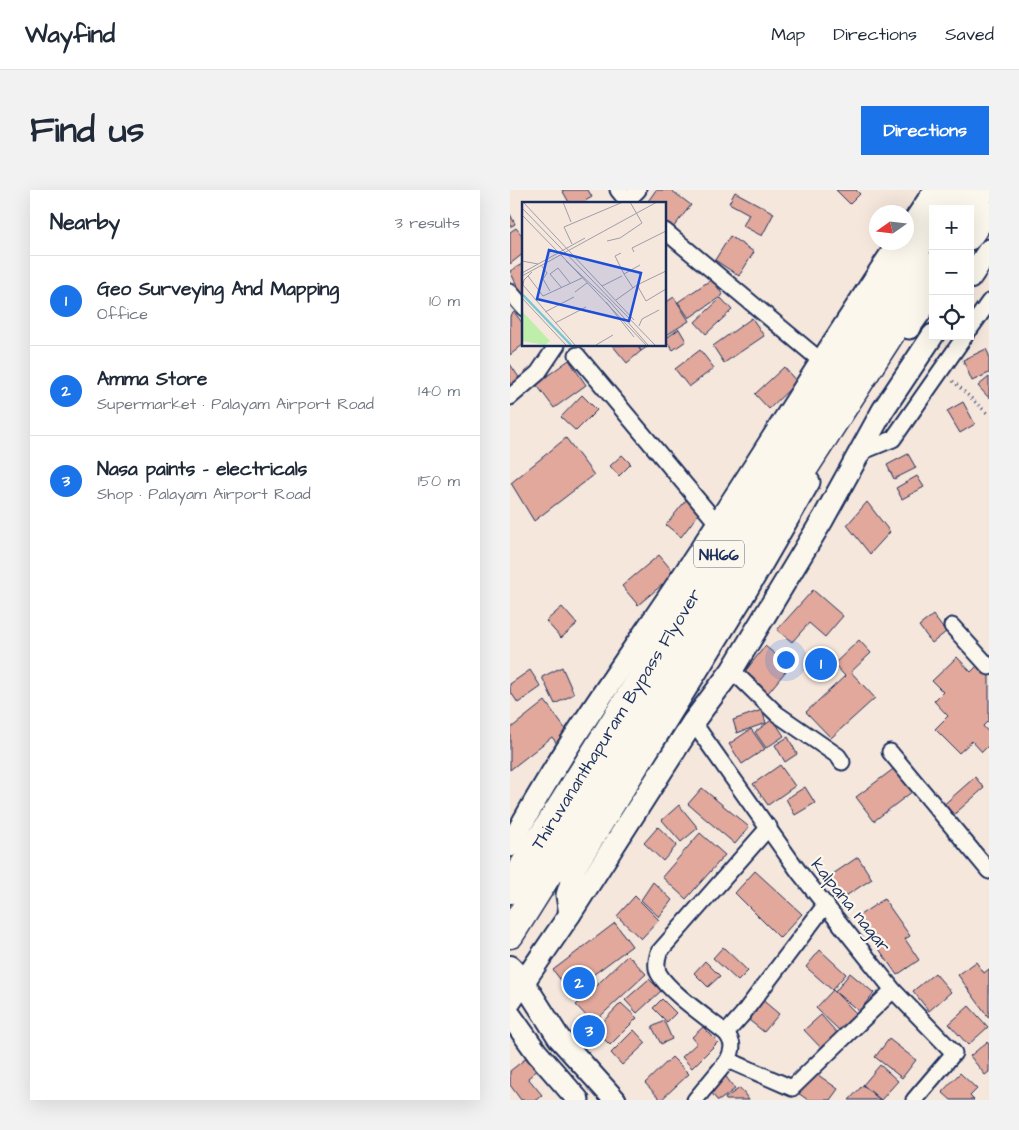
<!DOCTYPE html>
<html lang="en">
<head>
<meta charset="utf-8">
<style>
	body { margin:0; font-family:"Architects Daughter",sans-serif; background:#f2f2f3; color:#1f2937 }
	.controls { position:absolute; right:15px; top:15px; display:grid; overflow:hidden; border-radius:0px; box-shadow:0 5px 20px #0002 }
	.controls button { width:45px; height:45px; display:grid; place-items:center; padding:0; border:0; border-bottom:1px solid #e0e1e3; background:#fff; color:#1f2937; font:25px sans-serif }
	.compass { position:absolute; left:359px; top:15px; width:45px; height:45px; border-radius:50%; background:#fff; box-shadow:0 5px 20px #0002; rotate:256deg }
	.you { position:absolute; left:275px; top:469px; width:18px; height:18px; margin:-12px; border:4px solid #fff; border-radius:50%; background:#1a73e8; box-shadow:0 0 0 8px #1a73e833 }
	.badge { display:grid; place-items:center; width:32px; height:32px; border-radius:50%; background:#1a73e8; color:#fff; font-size:16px; font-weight:700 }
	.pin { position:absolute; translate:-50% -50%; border:2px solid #fff; box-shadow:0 1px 5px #0006 }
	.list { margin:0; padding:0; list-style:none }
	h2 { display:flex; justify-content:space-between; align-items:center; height:65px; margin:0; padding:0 20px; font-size:21px }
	h2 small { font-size:16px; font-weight:400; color:#747a83 }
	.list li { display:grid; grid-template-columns:32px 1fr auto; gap:15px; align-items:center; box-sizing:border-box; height:90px; padding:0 20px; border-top:1px solid #e0e1e3 }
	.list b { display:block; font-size:19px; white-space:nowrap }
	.list p { margin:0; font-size:16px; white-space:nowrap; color:#747a83 }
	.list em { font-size:16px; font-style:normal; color:#747a83 }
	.icon { flex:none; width:28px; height:28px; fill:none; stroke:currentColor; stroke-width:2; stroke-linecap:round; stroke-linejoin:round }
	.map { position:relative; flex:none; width:479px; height:910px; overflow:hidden; border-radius:0px }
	header { display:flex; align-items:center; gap:30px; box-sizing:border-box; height:70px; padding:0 25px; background:#fff; border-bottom:1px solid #e0e1e3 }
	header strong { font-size:24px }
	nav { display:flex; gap:28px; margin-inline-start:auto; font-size:18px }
	.intro { display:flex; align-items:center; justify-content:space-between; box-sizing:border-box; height:120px; padding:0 30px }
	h1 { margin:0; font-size:35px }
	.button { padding:12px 22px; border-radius:0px; background:#1a73e8; color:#fff; font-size:18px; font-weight:700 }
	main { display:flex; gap:30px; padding:0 30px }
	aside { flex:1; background:#fff; border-radius:0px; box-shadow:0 5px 20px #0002 }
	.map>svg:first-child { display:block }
	.building { fill:#e1a89b; stroke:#1b2f5e }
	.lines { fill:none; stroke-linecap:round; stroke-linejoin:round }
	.street-casing { stroke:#1b2f5e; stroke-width:19 }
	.secondary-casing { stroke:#1b2f5e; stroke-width:25 }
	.primary-casing { stroke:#1b2f5e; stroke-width:28 }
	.highway-casing { stroke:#1b2f5e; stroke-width:31 }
	.path { stroke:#1b2f5e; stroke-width:3; stroke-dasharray:1 4; stroke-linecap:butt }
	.street { stroke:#fbf7ec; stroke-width:15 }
	.secondary { stroke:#fbf7ec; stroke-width:21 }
	.primary { stroke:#fbf7ec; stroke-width:24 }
	.highway { stroke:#fbf7ec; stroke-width:28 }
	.labels { text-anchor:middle; stroke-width:4.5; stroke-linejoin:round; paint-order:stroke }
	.shield { fill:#fbf7ec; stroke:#5e6b89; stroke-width:1 }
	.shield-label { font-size:16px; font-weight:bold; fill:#1b2f5e }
	.street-label { font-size:18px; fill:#1b2f5e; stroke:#fbf7ec }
	.inset-river { fill:none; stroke:#77c7d3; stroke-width:2.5 }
	.inset-road { fill:none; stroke:#9e9daa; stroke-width:1 }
	.view { fill:#1d4ed8; fill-opacity:0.15; stroke:#1d4ed8; stroke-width:2.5 }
	.inset-edge { fill:none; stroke:#1b2f5e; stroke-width:2.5 }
</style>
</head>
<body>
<header>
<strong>Wayfind</strong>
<nav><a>Map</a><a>Directions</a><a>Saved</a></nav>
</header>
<div class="intro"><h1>Find us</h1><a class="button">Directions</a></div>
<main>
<aside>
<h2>Nearby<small>3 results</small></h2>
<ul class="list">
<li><span class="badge">1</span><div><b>Geo Surveying And Mapping</b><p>Office</p></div><em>10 m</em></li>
<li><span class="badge">2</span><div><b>Amma Store</b><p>Supermarket · Palayam Airport Road</p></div><em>140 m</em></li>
<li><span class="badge">3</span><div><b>Nasa paints - electricals</b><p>Shop · Palayam Airport Road</p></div><em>150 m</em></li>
</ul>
</aside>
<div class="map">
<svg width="479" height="910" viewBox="0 0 479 910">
	<rect width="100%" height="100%" fill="#f6e7dc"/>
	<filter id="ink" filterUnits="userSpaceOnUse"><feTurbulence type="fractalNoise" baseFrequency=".02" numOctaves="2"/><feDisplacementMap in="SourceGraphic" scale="10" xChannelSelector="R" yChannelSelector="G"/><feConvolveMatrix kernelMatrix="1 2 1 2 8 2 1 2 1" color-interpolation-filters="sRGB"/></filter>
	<g filter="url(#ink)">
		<g class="building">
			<polygon points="52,0 78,0 82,7 70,14 60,14"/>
			<polygon points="146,0 161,0 181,15 162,39 155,34 155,14 136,14"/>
			<polygon points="326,0 346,0 350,4 340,14"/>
			<polygon points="225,2 264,23 252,46 233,36 239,24 219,13"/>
			<polygon points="0,24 5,34 0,37"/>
			<polygon points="6,38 14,48 14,63 0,74 0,42"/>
			<polygon points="220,46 244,62 229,86 205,70"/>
			<polygon points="14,73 14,105 12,106 0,81"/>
			<polygon points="202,89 213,105 179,128 168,112"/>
			<polygon points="164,107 179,131 155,146 155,113"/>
			<polygon points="211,108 222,120 196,144 185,132"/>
			<polygon points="4,122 14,135 14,154 0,165 0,126"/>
			<polygon points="242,128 254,146 214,173 203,156"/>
			<polygon points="169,139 176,151 163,160 155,149"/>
			<polygon points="102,155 127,155 131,161 117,173"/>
			<polygon points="128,155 140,155 131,161"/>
			<polygon points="476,159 479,165 479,183 462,191 453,170"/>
			<polygon points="190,160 204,178 179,197 165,179"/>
			<polygon points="59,170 76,195 44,218 26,194"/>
			<polygon points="0,174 10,189 0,196"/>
			<polygon points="274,177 287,192 259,219 245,204"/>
			<polygon points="479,187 479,208 468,196"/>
			<polygon points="72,205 87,220 66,241 51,227"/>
			<polygon points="453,212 465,234 450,243 437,221"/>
			<polygon points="56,248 84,285 24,331 1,293"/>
			<polygon points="398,264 406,278 384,289 377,275"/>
			<polygon points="112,265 121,274 109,286 100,276"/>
			<polygon points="407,286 414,297 392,309 386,298"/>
			<polygon points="176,310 190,322 171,347 156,335"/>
			<polygon points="357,312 380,342 360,364 337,335"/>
			<polygon points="149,365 165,384 128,415 112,396"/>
			<polygon points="303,400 333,426 315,447 299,433 282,452 267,440"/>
			<polygon points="52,417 67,434 51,448 36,431"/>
			<polygon points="423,425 436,442 422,453 409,436"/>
			<polygon points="349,450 361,463 341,482 365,508 321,548 296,522 335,486 324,474"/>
			<polygon points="255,456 280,476 258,503 233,484"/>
			<polygon points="447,467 461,482 470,473 479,482 479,530 473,536 479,543 479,555 472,562 462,551 449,563 425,539 438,526 424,511 433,502 422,491"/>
			<polygon points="52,477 64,504 45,514 32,487"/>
			<polygon points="20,480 31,497 8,513 0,501 0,494"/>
			<polygon points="35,511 59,544 47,554 42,547 0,580 0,537 1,538"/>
			<polygon points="252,520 256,533 227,543 223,530"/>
			<polygon points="263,529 274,546 256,558 245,542"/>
			<polygon points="241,539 255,559 232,574 219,554"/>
			<polygon points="278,547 287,564 275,572 265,555"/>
			<polygon points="270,575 285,596 258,615 243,594"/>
			<polygon points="386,577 403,601 364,631 346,607"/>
			<polygon points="465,587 474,598 440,628 431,617"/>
			<polygon points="295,597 305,613 285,625 276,609"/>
			<polygon points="192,598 239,637 225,654 178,614"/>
			<polygon points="169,615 188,638 171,652 152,630"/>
			<polygon points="148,637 167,655 153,671 134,653"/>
			<polygon points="190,643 215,665 176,709 152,687"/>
			<polygon points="348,667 362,689 331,709 317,688"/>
			<polygon points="245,681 292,724 270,748 225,703"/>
			<polygon points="143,692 162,710 149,727 131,710"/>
			<polygon points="125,706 149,730 131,749 107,726"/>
			<polygon points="374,709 400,746 395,749 409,770 387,785 347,727"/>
			<polygon points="105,733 122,756 60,802 43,780"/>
			<polygon points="213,757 238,781 228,791 203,768"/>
			<polygon points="310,760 336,784 322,800 296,777"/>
			<polygon points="118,765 136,784 83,833 66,815"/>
			<polygon points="195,771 210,786 198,797 184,783"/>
			<polygon points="466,772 474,783 479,779 479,828 448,785"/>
			<polygon points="340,783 364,803 349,821 325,802"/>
			<polygon points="425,783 441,802 419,821 403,801"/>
			<polygon points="139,789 151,801 127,823 115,810"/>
			<polygon points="323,800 348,825 331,842 306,818"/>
			<polygon points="250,808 269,824 254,842 235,827"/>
			<polygon points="152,809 166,823 157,832 143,818"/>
			<polygon points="111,813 127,828 100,855 85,840"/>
			<polygon points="459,816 478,837 458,855 439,834"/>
			<polygon points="311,825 328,844 312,859 294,840"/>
			<polygon points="154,831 162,849 151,854 142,837"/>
			<polygon points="193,837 208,852 182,878 172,867 187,853 182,847"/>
			<polygon points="124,840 136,853 112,875 101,863"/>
			<polygon points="379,849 406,870 392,888 365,867"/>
			<polygon points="477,852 479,854 479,882 475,885 460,866"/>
			<polygon points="19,866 29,879 18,888 32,905 26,910 11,910 0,895 0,881"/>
			<polygon points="162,867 179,884 151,910 135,893"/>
			<polygon points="370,875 388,891 371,910 353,895"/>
			<polygon points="304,882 328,899 320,910 298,910 288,903"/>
			<polygon points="450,883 467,899 460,906 464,910 441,910 432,902"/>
			<polygon points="214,884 225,899 210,910 207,910 197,897"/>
			<polygon points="353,895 370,910 339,910"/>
			<polygon points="230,898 239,910 216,910 215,908"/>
		</g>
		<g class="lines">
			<defs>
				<g id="street">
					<polyline points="108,0 117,11 128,0"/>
					<polyline points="155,41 311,171"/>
					<polyline points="0,102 14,118"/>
					<polyline points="460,139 479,112"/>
					<polyline points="67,165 207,333"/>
					<polyline points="0,207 28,183 47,155"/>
					<polyline points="351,262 383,249 455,146"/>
					<polyline points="442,436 479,477"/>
					<polyline points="222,480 267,524 328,566 332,572"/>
					<polyline points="183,532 289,682 383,800 444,863 404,910"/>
					<polyline points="380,562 479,681"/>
					<path d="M259,637l-110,125c-2,7 -4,15 0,22 10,18 50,45 67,59l16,-18 84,-111"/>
					<path d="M216,843c8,10 7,16 2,27"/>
					<polyline points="185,910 218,870 282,898 383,800"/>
				</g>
				<g id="secondary">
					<polyline points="397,42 425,0"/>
					<polyline points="460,49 479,22"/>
					<polyline points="460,88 479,60"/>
					<polyline points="399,138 423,104"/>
					<path d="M0,656c56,-106 129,-202 194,-302 66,-100 128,-202 195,-302"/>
					<polyline points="60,724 57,705 66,676 232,408 299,292"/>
					<polyline points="14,793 49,848 105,910"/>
					<polyline points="0,812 60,724 183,532 222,480 313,329 373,220 423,145"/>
					<polyline points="0,825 27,863 68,910"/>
				</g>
				<polyline id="primary" points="0,778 14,793"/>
				<g id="highway">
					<polyline points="431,19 443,0"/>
					<polyline points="460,19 472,0"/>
					<polyline points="0,699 207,369 423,32"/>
					<polyline points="0,744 228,380 423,77"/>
				</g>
			</defs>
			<use href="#street" class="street-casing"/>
			<use href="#secondary" class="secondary-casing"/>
			<use href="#primary" class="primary-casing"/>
			<use href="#highway" class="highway-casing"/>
			<polyline class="path" points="443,191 479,225"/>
			<use href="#street" class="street"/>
			<use href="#secondary" class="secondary"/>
			<use href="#primary" class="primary"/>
			<use href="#highway" class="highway"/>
		</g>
	</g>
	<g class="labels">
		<rect class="shield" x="184" y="350.5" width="50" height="27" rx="4"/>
		<g class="shield-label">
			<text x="209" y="370">NH66</text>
		</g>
		<g class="street-label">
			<text transform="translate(106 529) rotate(-58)" y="6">Thiruvananthapuram Bypass Flyover</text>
			<text transform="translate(341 715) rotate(51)" y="6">kalpana nagar</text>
		</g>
	</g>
	<g transform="translate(12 12)">
		<rect width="144" height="144" fill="#f6e7dc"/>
		<path d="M0,109l28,30 -5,4 -23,-4z" fill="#bfedaa"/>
		<path class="inset-river" d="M0,92l49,51"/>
		<path class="inset-road" d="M1,0l111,118M41,0l8,20M0,6l133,137M0,13l36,37M85,39l13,-3 22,-15 -12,-21M50,42l-8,-17 59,-25M112,50l-2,-4 34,-17M99,51l-6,3 9,18 16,-9M39,53l85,90M0,59l16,3M44,59l43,40 39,44M19,63l6,8 -4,6 7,12M144,69l-29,14 9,16 20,-12M10,70l-8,8 -1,5 52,60M0,71l63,-35M102,72l9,14M0,74l135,-74M6,74l15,20 39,-18M80,84l20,-10M39,85l-11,-13 8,-6 12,15M53,90l12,-9M0,96l44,47M94,98l21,-15M84,100l28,35M23,110l29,-15M33,121l31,-16M117,124l3,-7 17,-9M74,143l17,-10"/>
		<path class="view" d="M27,48l92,23 -12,48 -92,-22z"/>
		<rect width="144" height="144" class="inset-edge"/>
	</g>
</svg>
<div class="controls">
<button>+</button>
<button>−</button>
<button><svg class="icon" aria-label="locate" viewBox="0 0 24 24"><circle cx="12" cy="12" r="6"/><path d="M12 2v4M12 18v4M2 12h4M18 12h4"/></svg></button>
</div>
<svg class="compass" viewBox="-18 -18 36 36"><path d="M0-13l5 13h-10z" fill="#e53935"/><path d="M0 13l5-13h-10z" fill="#747a83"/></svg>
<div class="you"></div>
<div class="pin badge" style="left:311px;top:474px">1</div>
<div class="pin badge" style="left:69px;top:793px">2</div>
<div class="pin badge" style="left:79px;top:841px">3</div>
</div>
</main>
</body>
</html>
